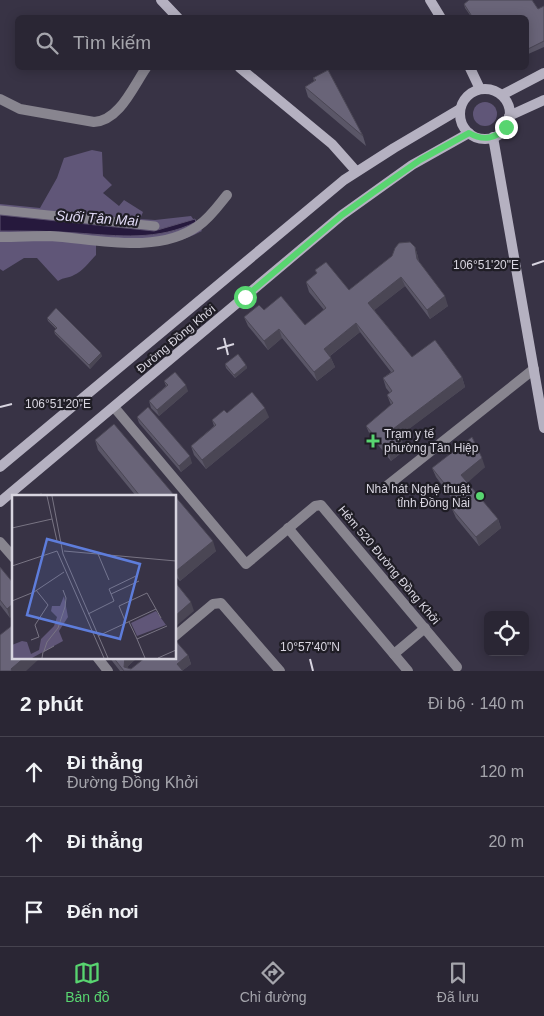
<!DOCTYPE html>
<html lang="vi">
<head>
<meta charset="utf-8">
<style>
	body { margin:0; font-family:Arial,sans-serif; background:#322e3c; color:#f1f3f6 }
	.controls { position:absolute; right:15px; bottom:15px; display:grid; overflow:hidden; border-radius:8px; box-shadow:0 2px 12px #0003 }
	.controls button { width:45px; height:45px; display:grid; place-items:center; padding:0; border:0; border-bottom:1px solid #46434f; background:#2a2634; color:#f1f3f6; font:25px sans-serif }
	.stop { position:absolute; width:15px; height:15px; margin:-11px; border:4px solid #58d570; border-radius:50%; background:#fff }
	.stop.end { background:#58d570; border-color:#fff; box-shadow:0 1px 5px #0008 }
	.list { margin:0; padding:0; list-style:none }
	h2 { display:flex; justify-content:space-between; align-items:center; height:65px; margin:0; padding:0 20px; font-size:21px }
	h2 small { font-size:16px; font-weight:400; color:#a5a5ac }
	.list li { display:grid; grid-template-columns:32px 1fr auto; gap:15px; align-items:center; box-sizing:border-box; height:70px; padding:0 20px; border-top:1px solid #46434f }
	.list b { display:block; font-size:19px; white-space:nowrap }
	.list p { margin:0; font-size:16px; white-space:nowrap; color:#a5a5ac }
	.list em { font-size:16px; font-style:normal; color:#a5a5ac }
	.icon { flex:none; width:28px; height:28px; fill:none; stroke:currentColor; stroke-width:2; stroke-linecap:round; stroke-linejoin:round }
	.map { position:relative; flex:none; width:544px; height:671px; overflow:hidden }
	.search { position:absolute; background:#2a2634; box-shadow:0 2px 12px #0003; left:15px; right:15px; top:15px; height:55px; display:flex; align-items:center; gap:12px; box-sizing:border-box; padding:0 18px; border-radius:8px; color:#a5a5ac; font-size:19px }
	.sheet { height:275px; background:#2a2634 }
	nav { display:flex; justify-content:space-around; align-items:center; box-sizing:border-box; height:70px; border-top:1px solid #46434f; background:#2a2634; font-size:14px; color:#a5a5ac }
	nav a { display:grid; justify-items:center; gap:2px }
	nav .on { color:#58d570 }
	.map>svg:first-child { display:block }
	.green { fill:#605678 }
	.water { fill:#26193d; stroke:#5b516e }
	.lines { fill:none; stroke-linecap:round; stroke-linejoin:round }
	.lane { stroke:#88858f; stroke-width:9 }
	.street { stroke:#88858f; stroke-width:10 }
	.secondary { stroke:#b5b1c1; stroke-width:10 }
	.wall { fill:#5a5667 }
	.shaded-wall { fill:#4a4654 }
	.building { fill:#696478; stroke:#4a4654 }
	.route { stroke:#58d570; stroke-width:6 }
	.ticks { fill:none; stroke:#d8d5e0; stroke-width:2 }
	.poi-dot { fill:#58d570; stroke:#1f1d25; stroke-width:2 }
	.labels { text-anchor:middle; stroke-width:4.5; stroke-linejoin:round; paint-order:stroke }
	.street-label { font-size:12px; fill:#d8d5e0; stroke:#1f1d25 }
	.poi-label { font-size:12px; fill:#d8d5e0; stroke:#1f1d25; text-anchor:start }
	.water-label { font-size:14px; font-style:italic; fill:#e2dbf7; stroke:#1f1d25 }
	.inset-road { fill:none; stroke:#787483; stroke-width:1 }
	.view { fill:#5e7ddb; fill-opacity:0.15; stroke:#5e7ddb; stroke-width:2.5 }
	.inset-edge { fill:none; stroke:#d8d5e0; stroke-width:2.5 }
	.ticks-label { font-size:12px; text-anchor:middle; fill:#d8d5e0; stroke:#1f1d25; stroke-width:4.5; stroke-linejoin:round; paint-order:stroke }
</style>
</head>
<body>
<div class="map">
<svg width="544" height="671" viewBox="0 0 544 671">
	<rect width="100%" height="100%" fill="#383345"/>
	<g class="green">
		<circle cx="485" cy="114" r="12"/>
		<path d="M92,150l10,2 1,24 9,9 -9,8 16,13 5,-6 19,12 -3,7 15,1 36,-4 11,15c-34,18 -68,18 -106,14v10c-6,6 -14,17 -22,20 -5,3 -10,2 -16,6l-21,-23h-13l-21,13 -3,-2v-65l40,4 17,-30 7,-20z"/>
	</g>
	<path class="water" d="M0,215l154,16 41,-12 1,3c-38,19 -77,14 -119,11 -26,-2 -51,-2 -77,-2z"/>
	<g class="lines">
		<polyline class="lane" points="0,210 155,226"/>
		<g class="street">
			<path d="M0,99l20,10 74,13c25,-1 39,-35 52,-54"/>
			<path d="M0,237c17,0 34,-1 50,-1 47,3 107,19 148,-10 12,-8 20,-20 29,-31"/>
			<polyline points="114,407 246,564 315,506 321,505 457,667"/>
			<polyline points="383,489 534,369"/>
			<polyline points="288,528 408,671"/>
			<polyline points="0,542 14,558"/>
			<polyline points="175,636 213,604 221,603 280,671"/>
			<polyline points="394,654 425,628"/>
			<polyline points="97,657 108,671"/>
		</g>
		<g class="secondary">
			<polyline points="161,0 178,18"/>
			<polyline points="430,0 441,18"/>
			<polyline points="240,68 332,144 356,171"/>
			<polyline points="470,68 480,89"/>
			<circle cx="485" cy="114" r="25"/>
			<polyline points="502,95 544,73"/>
			<polyline points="509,116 544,100"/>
			<polyline points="493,137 544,428"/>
			<polyline points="0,467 344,180 394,148 460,109"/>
			<polyline points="0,502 342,215 412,165 469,133"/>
		</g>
	</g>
	<g class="wall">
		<polygon points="464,4 538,9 544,6 544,47 526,55 526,18 472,18 465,8"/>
		<polygon points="328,70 363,136 366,146 308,97 305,87 314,81 313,78"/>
		<polygon points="415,247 418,257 419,263 448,306 430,319 405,286 374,310 412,357 462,377 465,387 399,436 405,450 391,461 370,435 366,426 391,405 387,395 390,393 386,388 383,378 391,372 360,332 330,356 335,367 317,381 282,338 268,350 248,326 244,317 264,310 305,325 324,310 309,292 306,282 317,274 315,270 349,290 392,256"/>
		<polygon points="47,318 102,356 90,369 55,334 54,331 56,329 48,321"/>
		<polygon points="225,364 246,365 247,368 235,378 226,368"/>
		<polygon points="164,381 188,391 159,416 151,408 149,401 166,386"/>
		<polygon points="227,413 269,417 206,469 194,455 191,446 214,426 212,420"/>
		<polygon points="137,417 192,463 181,472 139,423"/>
		<polygon points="95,440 175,496 136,496 98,450"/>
		<polygon points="485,467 467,482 498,519 501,528 479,546 456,518 452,509 457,505 436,477 432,468"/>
		<polygon points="175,496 216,551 180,581 175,576"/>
		<polygon points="0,567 10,618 0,605"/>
		<polygon points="188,655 191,664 183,670 183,671 120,671 109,657 138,657 128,666 128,668 131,669"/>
	</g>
	<g class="shaded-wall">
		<polygon points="415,247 418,257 420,269 417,259"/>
		<polygon points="401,277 405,286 372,312 368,303"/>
		<polygon points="445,296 448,306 430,319 427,310"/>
		<polygon points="356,323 360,332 327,358 324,349"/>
		<polygon points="279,329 282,338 268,350 264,341"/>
		<polygon points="101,353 102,356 90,369 89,365"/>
		<polygon points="331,358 335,367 317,381 314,372"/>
		<polygon points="246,365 247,368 235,378 234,375"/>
		<polygon points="462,377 465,387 397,438 393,429"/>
		<polygon points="186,385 188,391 159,416 157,410"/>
		<polygon points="265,408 269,417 206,469 202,460"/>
		<polygon points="402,440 405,450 391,461 388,451"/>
		<polygon points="190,456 192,463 181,472 179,466"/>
		<polygon points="482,458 485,467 465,485 461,475"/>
		<polygon points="498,519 501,528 479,546 476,537"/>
		<polygon points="213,541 216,551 180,581 176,571"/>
		<polygon points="191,602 194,611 175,627 175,616"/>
		<polygon points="14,603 14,615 10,618 7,609"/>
		<polygon points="188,655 191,664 182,671 177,664"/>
		<polygon points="25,657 37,657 38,660 26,671 12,671 11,669"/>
		<polygon points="125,657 138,657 128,666 128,671 124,667"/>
	</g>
	<g class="building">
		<polygon points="469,0 532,0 538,9 544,6 544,41 526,50 526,18 473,18 464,4"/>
		<polygon points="328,70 363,136 305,87 316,80 313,78"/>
		<polygon points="410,242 415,247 417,259 445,296 427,310 401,277 368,303 412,357 435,340 462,377 393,429 402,440 388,451 366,426 393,403 387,395 392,391 383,378 394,371 356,323 324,349 331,358 314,372 279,329 264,341 244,317 259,305 264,310 281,296 305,325 326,308 306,282 317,273 315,270 326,262 349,290 392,256 395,248 399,243"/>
		<polygon points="56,308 101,353 89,365 54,331 57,328 47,318"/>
		<polygon points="238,354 246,365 234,375 225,364"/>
		<polygon points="175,372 186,385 157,410 149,401 168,385 164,381"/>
		<polygon points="252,392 265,408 202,460 191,446 216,425 212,420 224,410 227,413"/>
		<polygon points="148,407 190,456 179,466 137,417"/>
		<polygon points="114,424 175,496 140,496 95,440"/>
		<polygon points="472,437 482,458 461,475 498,519 476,537 452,509 460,503 432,468"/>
		<polygon points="41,493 44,496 38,496"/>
		<polygon points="175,496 213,541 176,571 175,570"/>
		<polygon points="0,567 14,584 14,603 7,609 0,600"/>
		<polygon points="175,582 191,602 175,616"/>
		<polygon points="14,624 14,657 25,657 11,669 12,671 0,671 0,635"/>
		<polygon points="175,640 188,655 177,664 183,671 124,671 113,657 125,657 124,667 131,669 146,657 175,657"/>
	</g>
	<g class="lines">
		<path class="route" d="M245,297l97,-82 32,-23 46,-32 49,-27c14,8 27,6 37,-6"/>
	</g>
	<path class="ticks" d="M532,265l12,-4M224,338l4,17M217,349l17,-5M0,407l12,-3M310,659l3,12"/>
	<g class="poi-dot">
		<path d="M370.5 433.5h5v5h5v5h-5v5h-5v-5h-5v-5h5z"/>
		<circle cx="480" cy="496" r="5"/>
	</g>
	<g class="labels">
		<g class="street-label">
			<text transform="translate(176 339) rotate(-40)" y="4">Đường Đồng Khởi</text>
			<text transform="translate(389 565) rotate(50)" y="4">Hẻm 520 Đường Đồng Khởi</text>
		</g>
		<g class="poi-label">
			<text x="384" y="438">Trạm y tế<tspan x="384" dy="14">phường Tân Hiệp</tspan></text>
			<text x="470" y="493" text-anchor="end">Nhà hát Nghệ thuật<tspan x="470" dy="14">tỉnh Đồng Nai</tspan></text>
		</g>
		<g class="water-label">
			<text transform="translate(97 218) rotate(4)" y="5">Suối Tân Mai</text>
		</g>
	</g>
	<g transform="translate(12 495)">
		<rect width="164" height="164" fill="#383345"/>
		<path d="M52,101l4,21 -9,14 4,10 -31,17h-20v-13l10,-4 5,1 4,12 8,-4 2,-11 13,-13 3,-9 -6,-6 1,-5h8zM144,116l10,14 -29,11 -6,-13z" fill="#605678"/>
		<path class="inset-road" d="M35,1l10,45M40,1l11,58M0,33l40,-9M45,56l47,107M52,56l112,10M51,59l45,104M86,59l11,26M0,71l45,-15M99,99l28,-13M0,106l22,-9 30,-20M76,119l26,-13 -5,-12 27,-13M117,127l8,17M114,128l-7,-17 28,-13 14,25M86,141l58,-27M19,145l8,-3 -4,-12 13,-20 -12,-15M32,156l3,-9 11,-14 7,-21 1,-9 -3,-8M30,163l1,-6 11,-6M133,163l-8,-19 30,-13M146,163l18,-8"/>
		<path class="view" d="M35,44l93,25 -20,75 -93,-24z"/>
		<rect width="164" height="164" class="inset-edge"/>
	</g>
	<g class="ticks-label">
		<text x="486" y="269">106°51'20"E</text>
		<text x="58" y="408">106°51'20"E</text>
		<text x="310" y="651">10°57'40"N</text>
	</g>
</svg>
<div class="controls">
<button><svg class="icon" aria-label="locate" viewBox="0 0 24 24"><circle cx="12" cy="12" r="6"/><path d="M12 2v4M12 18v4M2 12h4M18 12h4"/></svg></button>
</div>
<div class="stop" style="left:245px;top:297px"></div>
<div class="stop end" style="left:506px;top:127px"></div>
<div class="search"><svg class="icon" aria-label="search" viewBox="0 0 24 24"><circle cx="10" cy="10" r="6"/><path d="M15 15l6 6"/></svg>Tìm kiếm</div>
</div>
<section class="sheet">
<h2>2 phút<small>Đi bộ · 140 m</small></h2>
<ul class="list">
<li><svg class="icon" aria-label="ahead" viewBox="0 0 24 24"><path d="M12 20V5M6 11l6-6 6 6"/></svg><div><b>Đi thẳng</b><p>Đường Đồng Khởi</p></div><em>120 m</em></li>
<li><svg class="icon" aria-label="ahead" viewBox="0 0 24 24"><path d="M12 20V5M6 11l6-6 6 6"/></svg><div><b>Đi thẳng</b></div><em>20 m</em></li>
<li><svg class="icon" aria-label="arrive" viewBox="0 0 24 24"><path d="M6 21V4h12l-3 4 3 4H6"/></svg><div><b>Đến nơi</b></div></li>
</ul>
</section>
<nav>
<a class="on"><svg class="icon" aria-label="map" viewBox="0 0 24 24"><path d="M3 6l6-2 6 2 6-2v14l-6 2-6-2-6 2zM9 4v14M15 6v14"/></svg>Bản đồ</a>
<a><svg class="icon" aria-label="directions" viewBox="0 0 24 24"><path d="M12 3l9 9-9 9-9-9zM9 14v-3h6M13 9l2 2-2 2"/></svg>Chỉ đường</a>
<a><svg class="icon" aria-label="saved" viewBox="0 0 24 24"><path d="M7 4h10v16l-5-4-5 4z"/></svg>Đã lưu</a>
</nav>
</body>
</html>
